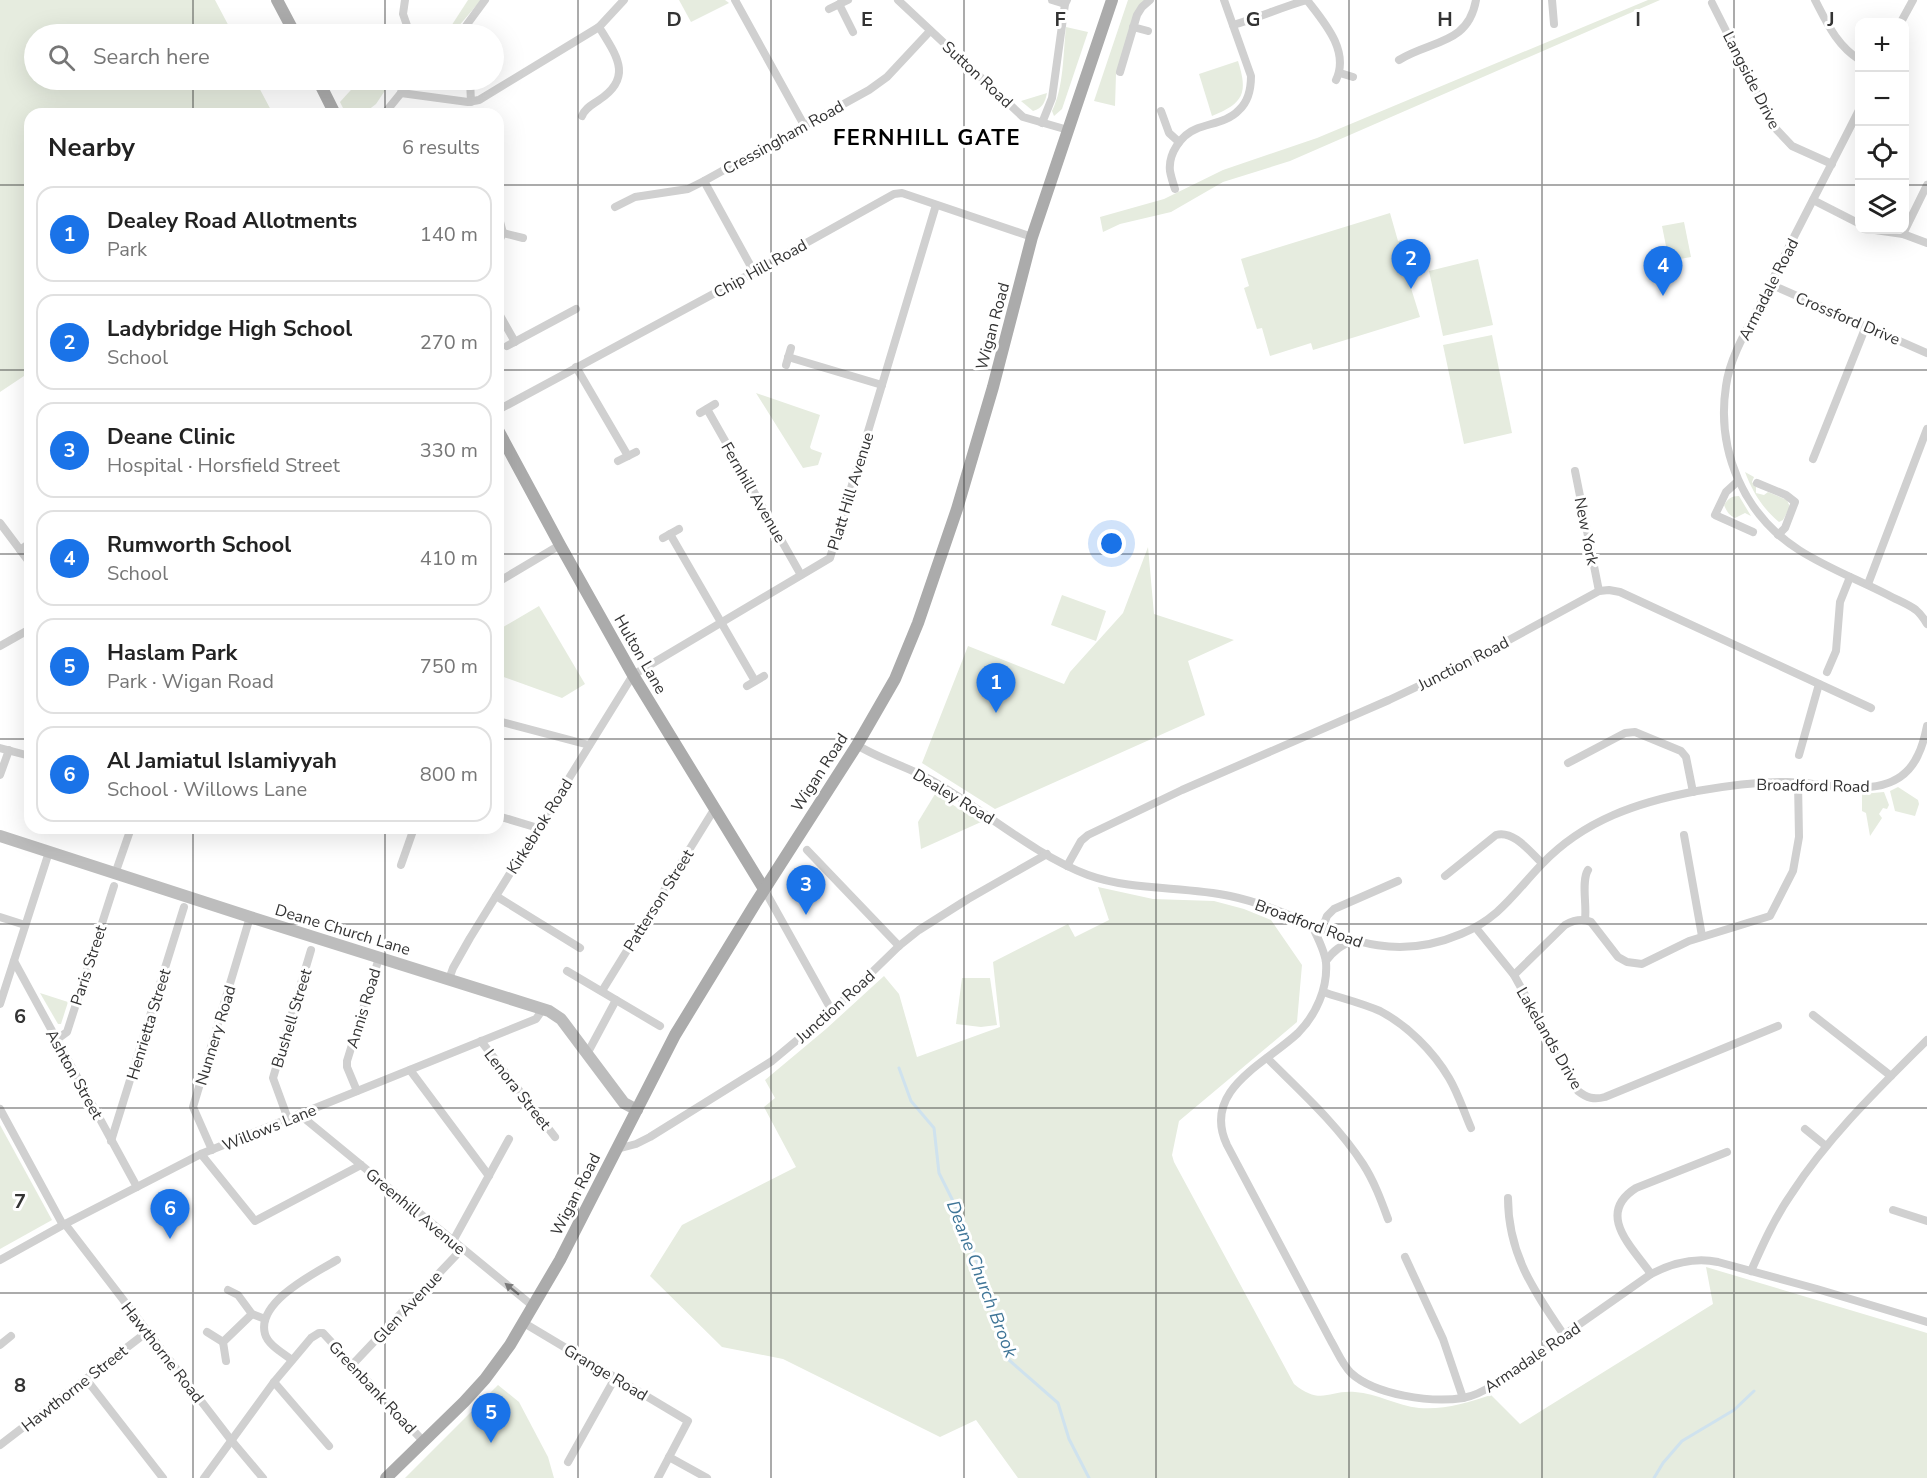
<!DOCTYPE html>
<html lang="en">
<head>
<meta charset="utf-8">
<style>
	body { margin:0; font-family:"Nunito Sans",sans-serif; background:#f2f2f2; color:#222 }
	.controls { position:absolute; right:18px; top:18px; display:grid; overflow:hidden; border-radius:12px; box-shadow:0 6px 24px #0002 }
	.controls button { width:54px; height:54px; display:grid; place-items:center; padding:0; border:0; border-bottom:2px solid #e0e0e0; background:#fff; color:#222; font:30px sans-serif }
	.you { position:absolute; left:1112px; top:544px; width:21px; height:21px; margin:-15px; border:4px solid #fff; border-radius:50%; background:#1a73e8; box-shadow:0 0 0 9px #1a73e833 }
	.badge { display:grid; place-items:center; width:39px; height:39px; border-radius:50%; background:#1a73e8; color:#fff; font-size:20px; font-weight:700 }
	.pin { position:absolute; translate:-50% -50px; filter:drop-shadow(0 2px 3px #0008) }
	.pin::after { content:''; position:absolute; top:32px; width:21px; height:18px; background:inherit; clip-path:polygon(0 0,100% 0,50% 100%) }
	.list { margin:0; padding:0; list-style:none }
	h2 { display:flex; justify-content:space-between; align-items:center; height:78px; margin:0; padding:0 24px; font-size:26px }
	h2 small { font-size:20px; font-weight:400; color:#767676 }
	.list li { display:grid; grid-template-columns:39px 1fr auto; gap:18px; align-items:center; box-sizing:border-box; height:96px; margin:0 12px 12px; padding:0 12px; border:2px solid #e0e0e0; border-radius:18px }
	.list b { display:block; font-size:22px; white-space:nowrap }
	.list p { margin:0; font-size:20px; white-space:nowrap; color:#767676 }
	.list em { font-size:20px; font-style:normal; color:#767676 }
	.icon { flex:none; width:33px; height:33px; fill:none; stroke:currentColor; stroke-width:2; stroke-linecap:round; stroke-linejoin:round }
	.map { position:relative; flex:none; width:1927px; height:1478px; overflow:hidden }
	.search { position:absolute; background:#fff; box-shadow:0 6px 24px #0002; left:24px; top:24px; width:480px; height:66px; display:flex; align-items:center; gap:15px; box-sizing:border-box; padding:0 21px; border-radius:33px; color:#767676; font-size:22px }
	.panel { position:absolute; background:#fff; box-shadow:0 6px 24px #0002; left:24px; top:108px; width:480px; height:726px; border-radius:18px }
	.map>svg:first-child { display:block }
	.green { fill:#e6ecdf }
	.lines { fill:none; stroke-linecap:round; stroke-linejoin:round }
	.stream { stroke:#cfe2ee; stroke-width:3 }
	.street { stroke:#d0d0d0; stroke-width:8 }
	.secondary { stroke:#bdbdbd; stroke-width:12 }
	.primary { stroke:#ababab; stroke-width:12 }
	.oneway { fill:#7a7a7a }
	.grid { fill:none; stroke:#333; stroke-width:1.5; stroke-opacity:0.55 }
	.labels { text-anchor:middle; stroke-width:6; stroke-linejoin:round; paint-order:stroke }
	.street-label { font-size:16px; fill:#333; stroke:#fff }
	.water-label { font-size:18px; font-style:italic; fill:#3f7597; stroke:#fff }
	.district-label { font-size:22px; font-weight:bold; letter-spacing:1.5px; fill:#000; stroke:#fff }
	.grid-label { font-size:20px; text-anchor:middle; font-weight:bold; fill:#333; stroke:#fff; stroke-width:6; stroke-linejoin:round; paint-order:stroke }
</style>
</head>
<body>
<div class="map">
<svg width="1927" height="1478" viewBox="0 0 1927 1478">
	<rect width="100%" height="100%" fill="#fff"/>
	<g class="green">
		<polygon points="0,0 215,0 233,34 34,34 34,80 255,80 273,114 30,114 30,372 0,392"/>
		<polygon points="468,0 481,0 452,34 446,34"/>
		<polygon points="679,0 725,0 729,3 691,22"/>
		<polygon points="1128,0 1145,0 1121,60 1116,74 1115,106 1094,101"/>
		<polygon points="1648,0 1660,0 1290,161 1223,182 1171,212 1120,224 1103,232 1100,217 1164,199 1223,170 1317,138"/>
		<path d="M1066,27l22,5 -26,77 -8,7 -2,-5c12,-24 11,-57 14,-84z"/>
		<path d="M1238,61c10,32 6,42 -26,55l-13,-42z"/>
		<polygon points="360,80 380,80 388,86 376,104 363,114 346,114 340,102"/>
		<path d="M1047,93c-2,9 -4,15 -14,18l-12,-10z"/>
		<polygon points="1390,213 1398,241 1402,240 1415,283 1410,285 1420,317 1313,350 1311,343 1270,356 1262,328 1257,329 1244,288 1249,286 1241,259"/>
		<polygon points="1684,222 1691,257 1669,261 1662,226"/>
		<polygon points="1478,259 1493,325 1443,336 1429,271"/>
		<polygon points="1492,335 1512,433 1464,444 1443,345"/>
		<polygon points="756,393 820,415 810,447 811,449 822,453 818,465 803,468"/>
		<path d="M1745,472l9,5 -2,5 4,5v6l8,2 4,-3 19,8 3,7 -7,13 -4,2c-16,-13 -27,-31 -34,-50z"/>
		<path d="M1739,496l12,20 -6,-3 -10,5c-6,-3 -8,-6 -11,-13 4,-6 7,-9 15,-9z"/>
		<polygon points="1148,547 1154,614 1234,640 1188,661 1205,715 995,809 922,763 968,646 1064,684 1070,672 1123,613"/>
		<polygon points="1062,595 1106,611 1096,641 1051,625"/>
		<polygon points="539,606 585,684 562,698 498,675 498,630"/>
		<polygon points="1898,787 1918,800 1919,804 1915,816 1895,811 1890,791"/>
		<polygon points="1884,792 1889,805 1887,809 1883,808 1879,814 1882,818 1870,836 1866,813 1862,811 1862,794"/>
		<polygon points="935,794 981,822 921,849 918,822"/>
		<path d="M1098,887l55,12 61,2 30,8 27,11 31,45 -5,57 -118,99 -7,34 2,7 120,222c27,22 34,6 61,8 22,1 42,14 64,16 25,2 48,-5 72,-13l29,29 193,-120 -7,-37 221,66v145h-909l-42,-58 -36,17 -157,-78 -61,-12 -72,-71 32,-51 114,-58 -32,-60 11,-9 -10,-18 61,-51 58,-53 15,18 18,63 83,-30 -7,-65 75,-38 7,13 34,-17z"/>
		<polygon points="962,978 990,978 997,1025 981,1027 956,1024"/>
		<polygon points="40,993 68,1002 61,1024 58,1024"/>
		<polygon points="0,1125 52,1220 0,1249"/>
		<polygon points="498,1385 519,1402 548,1457 554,1478 405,1478"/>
	</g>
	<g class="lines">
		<g class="stream">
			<polyline points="899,1068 911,1101 934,1128 939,1173 965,1225 1009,1360 1058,1403 1069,1439 1089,1478"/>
			<polyline points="1654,1478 1663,1463 1682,1441 1734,1410 1754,1391"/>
		</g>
		<g class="street">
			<polyline points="405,0 403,14 410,34"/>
			<polyline points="735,0 804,125"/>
			<polyline points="898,0 1023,117 1068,130"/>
			<polyline points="1052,0 1065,4"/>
			<path d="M1307,0c17,22 43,51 29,80"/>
			<polyline points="1552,0 1554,24"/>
			<path d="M1815,0c12,23 22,46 45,60"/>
			<polyline points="1712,3 1775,128 1792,146 1832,164"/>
			<polyline points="839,4 853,32"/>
			<polyline points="829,9 848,0"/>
			<polyline points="1901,22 1913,0"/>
			<path d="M1233,25c25,-7 49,-18 74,-25"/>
			<polyline points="1133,27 1148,31"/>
			<polyline points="460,34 485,0"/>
			<path d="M1399,60c32,-20 69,-15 77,-60"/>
			<polyline points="1120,72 1137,15 1142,7 1150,0"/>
			<polyline points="1340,73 1353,77"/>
			<polyline points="470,80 471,102"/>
			<polyline points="401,93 468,102 479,100 599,27 624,0"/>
			<path d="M1860,108c-32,64 -66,127 -97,191 -14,27 -33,57 -37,87 -10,65 18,129 73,164 28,18 60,30 89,45 9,5 20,9 28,15 5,4 8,9 11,14"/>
			<polyline points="1161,111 1169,133 1179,142"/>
			<polyline points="384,114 401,93 405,80"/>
			<path d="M582,116c3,-8 10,-11 17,-16 35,-23 17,-45 0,-73"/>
			<polyline points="1042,123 1052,98 1065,4 1067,0"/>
			<polyline points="704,181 754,272"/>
			<path d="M1175,189c-2,-6 -4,-12 -5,-18 -2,-17 11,-36 26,-42 14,-6 32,-7 43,-19 10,-9 12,-21 12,-34l-27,-76"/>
			<polyline points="1813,200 1860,224"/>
			<polyline points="615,207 635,197 688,189 704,181 869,90 887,77 930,31"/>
			<polyline points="498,214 503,233 498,243"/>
			<polyline points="1875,230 1903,234 1927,243"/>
			<polyline points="503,233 523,238"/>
			<polyline points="1903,234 1927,185"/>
			<polyline points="1770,284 1927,353"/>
			<polyline points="498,312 515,342"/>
			<polyline points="507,346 576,309"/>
			<polyline points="788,357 882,385"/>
			<polyline points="786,365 791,348"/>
			<polyline points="576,367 628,456"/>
			<polyline points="707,409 801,575"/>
			<polyline points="498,410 754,272 894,194 902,193 1032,237"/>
			<polyline points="700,413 715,404"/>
			<polyline points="1813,459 1866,326"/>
			<polyline points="618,461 636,452"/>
			<polyline points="1575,471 1599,591"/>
			<polyline points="1738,481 1726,492 1715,515 1753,532"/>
			<polyline points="1757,483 1786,495 1795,502 1785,528 1778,535"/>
			<polyline points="0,523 30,563"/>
			<polyline points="670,534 755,681"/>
			<polyline points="663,538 679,529"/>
			<polyline points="20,550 30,543"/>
			<polyline points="498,582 560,545"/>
			<polyline points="1868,584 1927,429"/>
			<polyline points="0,646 30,629"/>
			<polyline points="1827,672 1836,651 1840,602 1850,577"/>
			<polyline points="747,686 764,676"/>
			<polyline points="498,721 589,745"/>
			<path d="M857,745c24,15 52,22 76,36 51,29 100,73 155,94 44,16 96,11 142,21 85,18 139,77 231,38 39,-16 53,-41 81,-70 42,-44 96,-62 155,-73 29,-5 60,-9 90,-9 42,0 108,24 131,-27 4,-8 7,-19 9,-29"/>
			<polyline points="0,748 30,756"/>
			<polyline points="1799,755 1819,684"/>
			<polyline points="1568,763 1625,733 1635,732 1681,751 1686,757 1693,792"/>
			<polyline points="0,775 9,750"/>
			<polyline points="498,816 538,828"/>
			<polyline points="1684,835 1702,936"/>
			<polyline points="807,850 899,946"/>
			<polyline points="401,865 414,828"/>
			<polyline points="1067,866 1081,841 1088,835 1182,790 1389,700 1463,665 1599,591 1609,590 1620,592 1871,708"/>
			<polyline points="115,874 131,828"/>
			<path d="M1445,876l51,-41c18,-5 34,17 46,28"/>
			<polyline points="764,889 832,1011"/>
			<polyline points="496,896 580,948"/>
			<polyline points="0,917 25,925"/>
			<path d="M1585,919c2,-14 -4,-38 3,-49"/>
			<path d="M1311,924c6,12 13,25 15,38 2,26 -10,53 -28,71 -33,31 -97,57 -71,112l104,196c6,10 11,23 20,32 24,22 80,30 112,25 11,-2 21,-7 30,-13l158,-111c21,-11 44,-17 67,-12l99,27 110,33"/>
			<path d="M1476,928l38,47 64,116c9,7 16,9 27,6l173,-71"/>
			<polyline points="1322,929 1327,916 1334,909 1398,881"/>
			<polyline points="14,961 137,1187"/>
			<path d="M1326,961c8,-11 15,-16 28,-20"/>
			<polyline points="567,971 660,1026"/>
			<path d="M1514,975l51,-50c9,-5 17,-7 26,-3l27,35 9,5 15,2 47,-23 81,-25 23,-45 6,-34 -1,-55"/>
			<polyline points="449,979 453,968 470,938 633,675 830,558 936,205"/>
			<polyline points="602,991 715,808"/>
			<path d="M1323,992c18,6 39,11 57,19 27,14 53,40 69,67 9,15 15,34 22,50"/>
			<polyline points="0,1004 49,852"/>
			<polyline points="1813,1015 1891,1076"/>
			<polyline points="56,1040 67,1032 114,886"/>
			<polyline points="481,1041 555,1137"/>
			<polyline points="587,1054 616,1000"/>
			<path d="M1267,1058c33,33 70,66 96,106 11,17 18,36 25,55"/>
			<polyline points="410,1070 489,1176"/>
			<polyline points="357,1091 347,1067 347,1061 379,958"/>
			<polyline points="0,1109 63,1225"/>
			<polyline points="299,1114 534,1307"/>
			<polyline points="288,1119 273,1078 311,950"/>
			<polyline points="1805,1129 1826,1146"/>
			<polyline points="111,1141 184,907"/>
			<polyline points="617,1149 636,1144 650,1137 772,1061 832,1011 899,946 919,930 968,899 1047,854"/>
			<polyline points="212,1150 193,1107 250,917"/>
			<polyline points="201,1154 255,1221 361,1165"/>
			<path d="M1508,1198c0,56 26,93 56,137"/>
			<polyline points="1893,1210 1927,1221"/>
			<polyline points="65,1224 231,1440 263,1478"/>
			<polyline points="453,1241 509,1139"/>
			<polyline points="1405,1257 1443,1339 1463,1398"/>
			<polyline points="0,1260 63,1225 201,1154 536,1019 543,1009"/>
			<path d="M1751,1271c12,-27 24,-54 41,-78 37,-57 87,-105 135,-153"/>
			<path d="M1651,1274c-19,-27 -56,-60 -15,-86l91,-36"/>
			<polyline points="228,1290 238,1295 252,1314 265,1319"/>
			<polyline points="524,1323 688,1421 658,1478"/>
			<polyline points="207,1332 223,1342"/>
			<polyline points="0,1345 11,1336"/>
			<path d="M292,1360c-9,-7 -24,-15 -27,-26 -9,-32 50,-61 72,-74"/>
			<polyline points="226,1361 223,1342 252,1314"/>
			<polyline points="352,1365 462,1249"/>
			<polyline points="86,1379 163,1478"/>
			<polyline points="274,1382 329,1446"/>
			<polyline points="0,1445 147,1332"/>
			<polyline points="669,1457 707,1478"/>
			<polyline points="568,1462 615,1378"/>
			<polyline points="204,1478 274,1382 311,1338 319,1333 323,1333 423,1441"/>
		</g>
		<polyline class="secondary" points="0,836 250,917 549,1011 561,1019 624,1103 637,1110"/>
		<g class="primary">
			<polyline points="277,0 295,34"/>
			<polyline points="318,80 335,114"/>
			<polyline points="498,430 560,545 633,675 764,889"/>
			<polyline points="386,1478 464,1402 485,1379 510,1345 560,1260 675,1035 755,904 857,745 895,679 918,623 957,509 993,387 1032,237 1112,0"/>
		</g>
	</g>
	<defs><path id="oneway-solid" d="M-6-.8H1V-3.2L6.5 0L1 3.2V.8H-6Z" transform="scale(1.5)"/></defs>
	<use class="oneway" href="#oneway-solid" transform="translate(512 1289) rotate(-141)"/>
	<path class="grid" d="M193,0v34M385,0v34M578,0v1478M771,0v1478M964,0v1478M1156,0v1478M1349,0v1478M1542,0v1478M1734,0v1478M193,80v34M385,80v34M0,185h30M498,185h1362M1904,185h23M0,370h30M498,370h1429M0,554h30M498,554h1429M0,739h30M498,739h1429M193,828v650M385,828v650M0,924h1927M0,1108h1927M0,1293h1927"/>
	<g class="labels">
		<g class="street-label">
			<text transform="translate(978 74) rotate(43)" y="6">Sutton Road</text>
			<text transform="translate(1752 80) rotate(63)" y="6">Langside Drive</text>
			<text transform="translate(783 137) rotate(-29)" y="6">Cressingham Road</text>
			<text transform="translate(760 268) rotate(-29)" y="6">Chip Hill Road</text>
			<text transform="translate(1768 289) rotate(-63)" y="6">Armadale Road</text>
			<text transform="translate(1848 318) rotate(23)" y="6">Crossford Drive</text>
			<text transform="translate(992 326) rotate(-75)" y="6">Wigan Road</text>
			<text transform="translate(850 491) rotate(-73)" y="6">Platt Hill Avenue</text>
			<text transform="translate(754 492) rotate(60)" y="6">Fernhill Avenue</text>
			<text transform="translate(1587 531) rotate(79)" y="6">New York</text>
			<text transform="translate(641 654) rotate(60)" y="6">Hulton Lane</text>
			<text transform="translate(1463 663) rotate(-27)" y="6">Junction Road</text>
			<text transform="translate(819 772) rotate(-57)" y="6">Wigan Road</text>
			<text transform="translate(1813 785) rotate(1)" y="6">Broadford Road</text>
			<text transform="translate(954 796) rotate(31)" y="6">Dealey Road</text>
			<text transform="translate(539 826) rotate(-58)" y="6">Kirkebrok Road</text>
			<text transform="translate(658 900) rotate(-58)" y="6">Patterson Street</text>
			<text transform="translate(1309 923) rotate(20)" y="6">Broadford Road</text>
			<text transform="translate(343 929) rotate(17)" y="6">Deane Church Lane</text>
			<text transform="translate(88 965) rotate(-72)" y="6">Paris Street</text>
			<text transform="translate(835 1006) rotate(-42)" y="6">Junction Road</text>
			<text transform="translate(363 1008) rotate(-73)" y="6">Annis Road</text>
			<text transform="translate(291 1018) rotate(-73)" y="6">Bushell Street</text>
			<text transform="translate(148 1024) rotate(-73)" y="6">Henrietta Street</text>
			<text transform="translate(215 1035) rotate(-73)" y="6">Nunnery Road</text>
			<text transform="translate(1550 1038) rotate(60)" y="6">Lakelands Drive</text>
			<text transform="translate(75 1074) rotate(61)" y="6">Ashton Street</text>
			<text transform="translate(518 1089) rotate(52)" y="6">Lenora Street</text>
			<text transform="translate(269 1127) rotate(-22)" y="6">Willows Lane</text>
			<text transform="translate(575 1194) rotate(-63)" y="6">Wigan Road</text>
			<text transform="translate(416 1211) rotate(40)" y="6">Greenhill Avenue</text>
			<text transform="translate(407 1307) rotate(-47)" y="6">Glen Avenue</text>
			<text transform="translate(163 1352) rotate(52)" y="6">Hawthorne Road</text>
			<text transform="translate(1532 1357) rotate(-34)" y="6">Armadale Road</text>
			<text transform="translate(606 1372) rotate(31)" y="6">Grange Road</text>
			<text transform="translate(373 1387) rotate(47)" y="6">Greenbank Road</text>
			<text transform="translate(74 1388) rotate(-38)" y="6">Hawthorne Street</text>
		</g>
		<g class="water-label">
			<text transform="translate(982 1279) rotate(69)" y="6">Deane Church Brook</text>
		</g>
		<g class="district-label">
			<text x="927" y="145">FERNHILL GATE</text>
		</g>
	</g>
	<g class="grid-label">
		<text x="674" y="26">D</text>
		<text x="867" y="26">E</text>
		<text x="1060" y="26">F</text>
		<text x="1253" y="26">G</text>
		<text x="1445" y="26">H</text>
		<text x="1638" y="26">I</text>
		<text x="1831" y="26">J</text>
		<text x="20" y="1023">6</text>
		<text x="20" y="1208">7</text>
		<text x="20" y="1392">8</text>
	</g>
</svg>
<div class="controls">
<button>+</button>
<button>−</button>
<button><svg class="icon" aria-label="locate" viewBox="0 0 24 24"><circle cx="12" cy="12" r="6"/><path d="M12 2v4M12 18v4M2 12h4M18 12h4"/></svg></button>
<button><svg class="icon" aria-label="layers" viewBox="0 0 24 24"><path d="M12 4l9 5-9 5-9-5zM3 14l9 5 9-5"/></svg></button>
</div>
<div class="you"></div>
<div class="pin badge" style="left:996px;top:713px">1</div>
<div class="pin badge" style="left:1411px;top:289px">2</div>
<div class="pin badge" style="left:806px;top:915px">3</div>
<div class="pin badge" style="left:1663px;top:296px">4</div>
<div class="pin badge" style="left:491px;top:1443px">5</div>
<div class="pin badge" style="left:170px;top:1239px">6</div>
<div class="search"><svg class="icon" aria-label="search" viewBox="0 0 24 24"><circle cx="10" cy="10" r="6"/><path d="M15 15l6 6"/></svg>Search here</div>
<section class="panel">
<h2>Nearby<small>6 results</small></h2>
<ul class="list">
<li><span class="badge">1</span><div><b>Dealey Road Allotments</b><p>Park</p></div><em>140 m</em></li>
<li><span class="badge">2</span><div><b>Ladybridge High School</b><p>School</p></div><em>270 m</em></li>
<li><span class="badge">3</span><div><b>Deane Clinic</b><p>Hospital · Horsfield Street</p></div><em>330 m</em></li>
<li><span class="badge">4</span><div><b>Rumworth School</b><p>School</p></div><em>410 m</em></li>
<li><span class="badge">5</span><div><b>Haslam Park</b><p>Park · Wigan Road</p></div><em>750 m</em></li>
<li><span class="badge">6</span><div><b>Al Jamiatul Islamiyyah</b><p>School · Willows Lane</p></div><em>800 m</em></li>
</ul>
</section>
</div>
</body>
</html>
